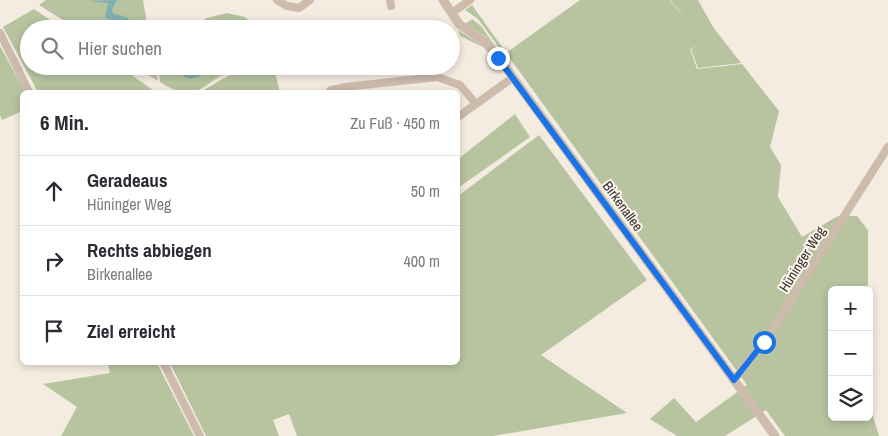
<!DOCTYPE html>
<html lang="de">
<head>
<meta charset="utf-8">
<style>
	body { margin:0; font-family:"Archivo Narrow",sans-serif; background:#f7f7f7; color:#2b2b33 }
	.controls { position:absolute; right:15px; bottom:15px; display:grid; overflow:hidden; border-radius:8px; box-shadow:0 2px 8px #0003 }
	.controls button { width:45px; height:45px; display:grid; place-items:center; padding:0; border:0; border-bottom:1px solid #e1e1e2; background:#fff; color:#2b2b33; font:25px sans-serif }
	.stop { position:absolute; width:15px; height:15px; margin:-11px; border:4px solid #1a73e8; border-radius:50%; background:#fff }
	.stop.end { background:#1a73e8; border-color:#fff; box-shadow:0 1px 5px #0008 }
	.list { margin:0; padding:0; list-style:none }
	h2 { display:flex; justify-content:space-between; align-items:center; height:65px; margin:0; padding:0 20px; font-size:21px }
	h2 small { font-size:16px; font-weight:400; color:#7c7c81 }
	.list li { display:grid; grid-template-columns:32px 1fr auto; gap:15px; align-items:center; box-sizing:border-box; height:70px; padding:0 20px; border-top:1px solid #e1e1e2 }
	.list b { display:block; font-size:19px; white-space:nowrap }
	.list p { margin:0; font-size:16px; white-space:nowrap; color:#7c7c81 }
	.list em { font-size:16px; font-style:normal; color:#7c7c81 }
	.icon { flex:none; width:28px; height:28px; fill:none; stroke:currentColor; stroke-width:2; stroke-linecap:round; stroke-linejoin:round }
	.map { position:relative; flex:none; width:888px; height:436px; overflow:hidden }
	.search { position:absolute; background:#fff; box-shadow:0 2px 8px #0003; left:20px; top:20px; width:440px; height:55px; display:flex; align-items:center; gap:12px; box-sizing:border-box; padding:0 18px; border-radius:28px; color:#7c7c81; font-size:19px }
	.panel { position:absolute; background:#fff; box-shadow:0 2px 8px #0003; left:20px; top:90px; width:440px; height:275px; border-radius:8px }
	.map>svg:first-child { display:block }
	.green { fill:#b8c4a0 }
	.water { fill:#7fb0b2 }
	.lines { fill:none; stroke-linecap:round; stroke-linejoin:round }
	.minor { stroke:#cdbbac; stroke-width:8 }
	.tertiary { stroke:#cdbbac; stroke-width:9 }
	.route { stroke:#1a73e8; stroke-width:6 }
	.labels { text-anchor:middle; stroke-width:4; stroke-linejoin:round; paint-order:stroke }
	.street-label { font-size:14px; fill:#3b302b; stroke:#fbf5ee }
</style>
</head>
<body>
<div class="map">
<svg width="888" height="436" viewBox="0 0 888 436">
	<rect width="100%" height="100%" fill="#f4ebe1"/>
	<g class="green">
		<polygon points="46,0 143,0 148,29 77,29 39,5"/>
		<polygon points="580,0 669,0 687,20 670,0 698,0 713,27 741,63 698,68 691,49 708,42 690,49 697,69 742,64 779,111 770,147 781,165 778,197 802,237 838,216 857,216 868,230 868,290 832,290 832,417 869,417 869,403 879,436 785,436 766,410 725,436 677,436 650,419 674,398 696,422 747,385 506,53"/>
		<polygon points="472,5 505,51 500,49 478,19 465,10"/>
		<polygon points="34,9 63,29 29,29 29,66 118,66 156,92 38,92 3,27"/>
		<polygon points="227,13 245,17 258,29 187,29 207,18"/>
		<polygon points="472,19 481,26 500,53 486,37 465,24"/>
		<polygon points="339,20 355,20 357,29 328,29"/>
		<polygon points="458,30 487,49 460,36"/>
		<polygon points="0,46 25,92 22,92 22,111 2,120 0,115"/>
		<polygon points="135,66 155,66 158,81"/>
		<path d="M158,66h120c-14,2 -31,-1 -44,3 -33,13 -35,38 -74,13z"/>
		<polygon points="274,69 280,92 200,92 237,71"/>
		<polygon points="515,114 530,137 458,188 458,159"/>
		<polygon points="539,135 647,280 541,355 627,413 493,436 297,436 289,414 273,420 279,436 206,436 170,363 391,362 392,365 403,362 458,362 458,196"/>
		<polygon points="108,363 157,363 194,436 61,436 77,407 43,384 110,373"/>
	</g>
	<g class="water">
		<polygon points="117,0 112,10 113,13 128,18 130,21 130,29 122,29 122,23 105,18 108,3 87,1"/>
		<polygon points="176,66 203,66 200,76 191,79 184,77"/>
	</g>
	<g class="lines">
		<g class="minor">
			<polyline points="277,0 287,6 299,8 310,0"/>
			<polyline points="390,0 391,6"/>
			<polyline points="452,13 470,0"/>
			<polyline points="0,33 29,92"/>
			<polyline points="329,92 331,90 345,87 437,77 460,85 476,104"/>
			<polyline points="458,117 512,78"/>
			<polyline points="163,362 200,436"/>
			<polyline points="734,380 764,342 888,147"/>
		</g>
		<polyline class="tertiary" points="443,0 459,24 486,43 498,57 775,436"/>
	</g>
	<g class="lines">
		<polyline class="route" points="498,58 734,380 764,342"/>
	</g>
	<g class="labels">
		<g class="street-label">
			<text transform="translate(623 206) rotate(54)" y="5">Birkenallee</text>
			<text transform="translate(802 259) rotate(-58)" y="5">Hüninger Weg</text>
		</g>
	</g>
</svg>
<div class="controls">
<button>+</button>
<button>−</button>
<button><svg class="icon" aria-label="layers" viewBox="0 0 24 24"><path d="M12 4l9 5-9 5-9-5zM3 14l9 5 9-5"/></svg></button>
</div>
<div class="stop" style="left:764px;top:342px"></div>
<div class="stop end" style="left:498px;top:58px"></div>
<div class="search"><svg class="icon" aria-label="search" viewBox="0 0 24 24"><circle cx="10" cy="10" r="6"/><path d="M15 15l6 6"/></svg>Hier suchen</div>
<section class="panel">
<h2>6 Min.<small>Zu Fuß · 450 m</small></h2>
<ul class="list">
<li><svg class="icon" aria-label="ahead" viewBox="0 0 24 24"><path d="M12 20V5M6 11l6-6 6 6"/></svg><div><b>Geradeaus</b><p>Hüninger Weg</p></div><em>50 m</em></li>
<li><svg class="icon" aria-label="right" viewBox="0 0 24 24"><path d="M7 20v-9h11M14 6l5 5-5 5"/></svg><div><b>Rechts abbiegen</b><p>Birkenallee</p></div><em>400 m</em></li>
<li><svg class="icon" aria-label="arrive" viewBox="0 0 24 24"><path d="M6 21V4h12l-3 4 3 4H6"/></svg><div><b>Ziel erreicht</b></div></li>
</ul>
</section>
</div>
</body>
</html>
